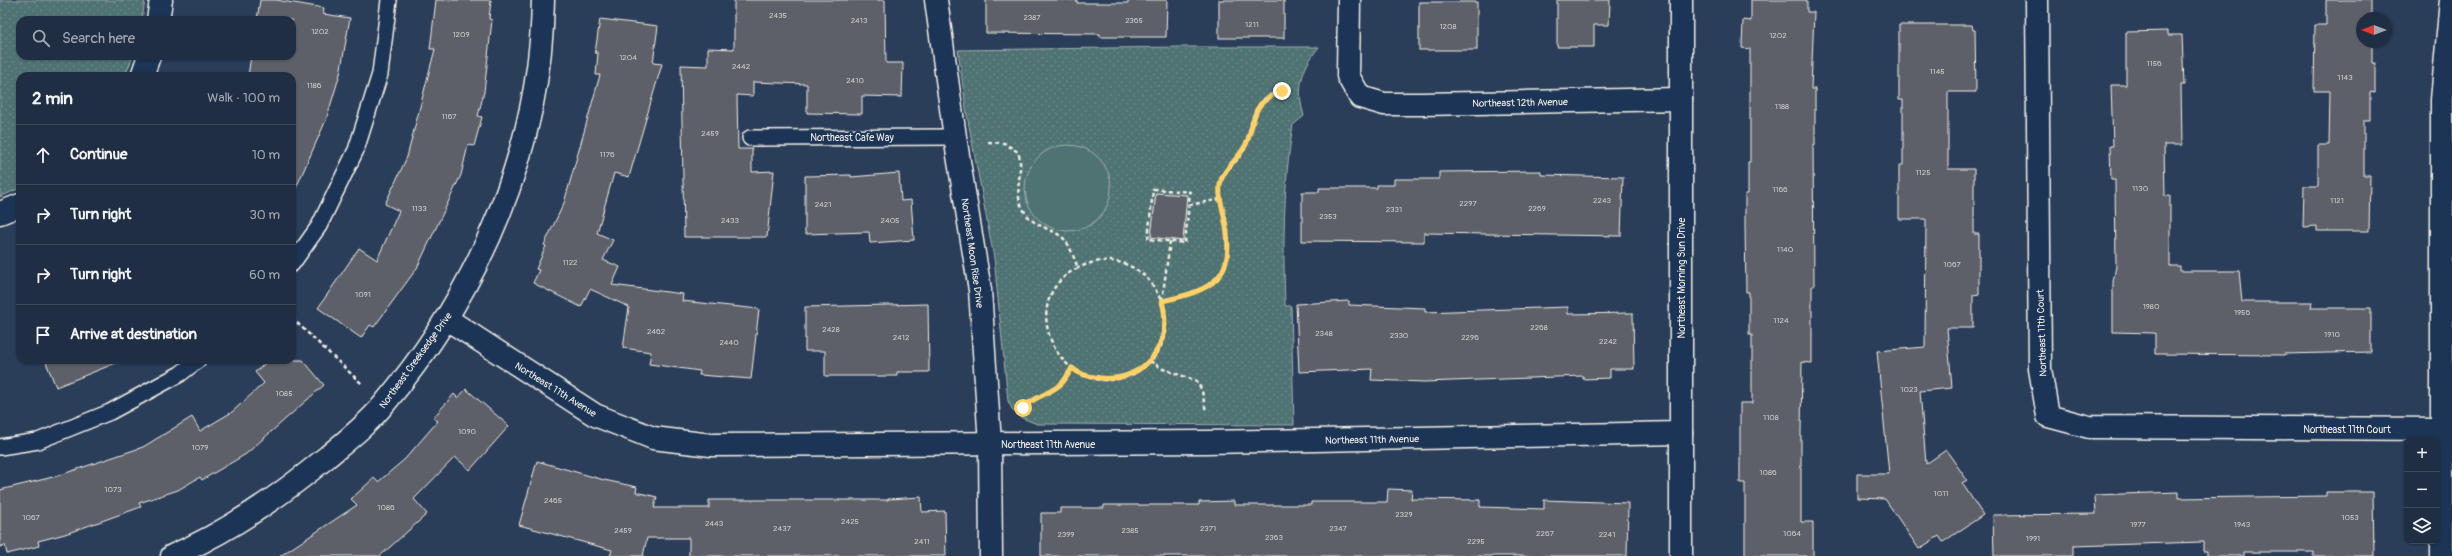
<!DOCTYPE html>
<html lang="en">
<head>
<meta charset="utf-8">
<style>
	body { margin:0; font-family:Pangolin,sans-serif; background:#28364b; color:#f1f3f6 }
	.controls { position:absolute; right:12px; bottom:12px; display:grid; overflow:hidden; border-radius:8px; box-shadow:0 1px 3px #0004 }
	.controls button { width:36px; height:36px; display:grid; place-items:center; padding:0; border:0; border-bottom:1px solid #3d4a5d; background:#202e44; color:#f1f3f6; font:20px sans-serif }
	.compass { position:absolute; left:2356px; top:12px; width:36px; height:36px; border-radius:50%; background:#202e44; box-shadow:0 1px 3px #0004; rotate:270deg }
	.stop { position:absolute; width:12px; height:12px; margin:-9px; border:3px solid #ffd166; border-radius:50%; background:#fff }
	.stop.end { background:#ffd166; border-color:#fff; box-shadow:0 1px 4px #0008 }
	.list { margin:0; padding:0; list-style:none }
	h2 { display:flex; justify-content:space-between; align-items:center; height:52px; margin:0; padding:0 16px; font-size:17px }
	h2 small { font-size:13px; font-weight:400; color:#a2a8b2 }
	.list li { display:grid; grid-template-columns:26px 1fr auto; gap:12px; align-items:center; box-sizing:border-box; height:60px; padding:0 16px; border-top:1px solid #3d4a5d }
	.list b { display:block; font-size:15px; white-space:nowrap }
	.list em { font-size:13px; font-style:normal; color:#a2a8b2 }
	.icon { flex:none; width:22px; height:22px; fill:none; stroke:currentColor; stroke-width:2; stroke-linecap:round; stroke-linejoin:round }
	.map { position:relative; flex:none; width:2452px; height:556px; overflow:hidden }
	.search { position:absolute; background:#202e44; box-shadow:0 1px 3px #0004; left:16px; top:16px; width:280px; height:44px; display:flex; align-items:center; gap:10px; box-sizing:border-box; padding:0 14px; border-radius:12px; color:#a2a8b2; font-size:15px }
	.panel { position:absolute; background:#202e44; box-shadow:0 1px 3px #0004; left:16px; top:72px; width:280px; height:292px; border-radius:12px }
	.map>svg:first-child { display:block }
	.green { fill:url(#green-dots); stroke:#a2b2ae }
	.pitch { fill:#4f7273; stroke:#a2b2ae }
	.building { fill:#5d6068; stroke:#f4f1e8 }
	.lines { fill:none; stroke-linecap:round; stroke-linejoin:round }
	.lane-casing { stroke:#f4f1e8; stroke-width:18 }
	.street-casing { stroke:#f4f1e8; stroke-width:25 }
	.secondary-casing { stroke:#f4f1e8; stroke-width:25 }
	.path { stroke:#f4f1e8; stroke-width:2.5; stroke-dasharray:4 3; stroke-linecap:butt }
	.lane { stroke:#1d3557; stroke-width:15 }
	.street { stroke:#1d3557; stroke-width:22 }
	.secondary { stroke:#1d3557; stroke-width:22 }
	.route { stroke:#ffd166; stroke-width:5 }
	.labels { text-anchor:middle; stroke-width:4; stroke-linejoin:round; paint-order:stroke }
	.number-label { font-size:8px; fill:#cecdc8 }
	.street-label { font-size:10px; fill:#f4f1e8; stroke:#1d3557 }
</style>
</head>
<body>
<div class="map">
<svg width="2452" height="556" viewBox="0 0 2452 556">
	<defs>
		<pattern id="green-dots" width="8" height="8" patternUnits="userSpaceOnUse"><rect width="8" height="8" fill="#4f7273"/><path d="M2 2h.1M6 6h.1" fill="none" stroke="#698787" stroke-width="1.8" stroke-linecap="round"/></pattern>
	</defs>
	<rect width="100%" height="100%" fill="#2a3e5a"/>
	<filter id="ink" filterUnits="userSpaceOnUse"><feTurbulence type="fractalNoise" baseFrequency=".025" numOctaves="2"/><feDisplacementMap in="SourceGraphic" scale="8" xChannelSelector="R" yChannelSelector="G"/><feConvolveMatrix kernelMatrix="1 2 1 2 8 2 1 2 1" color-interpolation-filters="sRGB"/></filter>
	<g filter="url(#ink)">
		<g class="green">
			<polygon points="0,0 145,0 142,20 20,20 20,56 133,56 125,76 20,76 20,188 0,197"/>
			<path d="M1184,47h135c-18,22 -23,42 -15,69l-11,9c-10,60 -10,121 -8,181h6l3,119 -257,-1 -17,-7 -8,-8 -4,-8 -14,-143 -27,-143 -9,-65z"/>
		</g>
		<circle class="pitch" cx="1068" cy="188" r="43"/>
		<g class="building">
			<polygon points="260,0 276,0 324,8 323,14 350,18 340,74 326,120 292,197 292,76 248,76 251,56 292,56 292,20 257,20"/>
			<polygon points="436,0 491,0 489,19 492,20 484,92 478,116 482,117 474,146 468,145 461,175 417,268 374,327 370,325 361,338 318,308 359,248 377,260 399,211 385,204 407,157 435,49 430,49"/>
			<polygon points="734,0 885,0 886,63 903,63 902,97 862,96 862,114 807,113 807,84 753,82 753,96 737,95 738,149 752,149 752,172 774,171 767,237 684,237 681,65 708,66 708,48 734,49"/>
			<polygon points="986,0 1077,0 1077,3 1128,3 1128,0 1167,0 1166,37 1100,37 1100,34 986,33"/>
			<rect x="1219" y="0" width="65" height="38"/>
			<polygon points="1557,0 1610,0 1609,25 1594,25 1594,47 1557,47"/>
			<polygon points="1751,0 1807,0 1807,12 1814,12 1811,89 1815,89 1815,145 1813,145 1814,286 1812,286 1812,363 1802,362 1801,432 1801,522 1813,522 1813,556 1745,556 1745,483 1740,483 1740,403 1752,403 1752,335 1749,335 1749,292 1746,292 1745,223 1745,194 1748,194 1748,162 1750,162 1750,49 1742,48 1743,20 1751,21"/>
			<polygon points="2326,0 2371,0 2371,18 2362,18 2362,42 2372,42 2372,63 2375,63 2375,93 2370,92 2370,120 2364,120 2364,176 2370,176 2369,231 2317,231 2317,226 2303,227 2304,186 2318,186 2318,145 2329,145 2330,91 2314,91 2315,25 2326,25"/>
			<rect x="1419" y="2" width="58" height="48"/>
			<polygon points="600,19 658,26 653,63 662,64 629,177 614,173 597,233 613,240 603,260 620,267 612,285 683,294 682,301 759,309 751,379 699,375 700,371 649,364 651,352 623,348 629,307 590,289 581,307 533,283 539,270 536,269 546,246 544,245 564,203 600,75 596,75 598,53 595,53"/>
			<polygon points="1899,25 1972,25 1973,30 1975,30 1976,92 1948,92 1948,169 1974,169 1974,234 1979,234 1979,294 1973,295 1973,328 1947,328 1952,388 1920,391 1926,464 1946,450 1967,480 1962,483 1983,515 1943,542 1939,536 1919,549 1885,499 1857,498 1857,474 1889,474 1877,351 1925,347 1926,219 1899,219 1899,165 1903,165 1903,100 1899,100"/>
			<polygon points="2168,31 2168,35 2182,35 2184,85 2181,85 2182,145 2164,145 2165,196 2170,196 2170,266 2180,266 2180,271 2239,271 2242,302 2312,302 2311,308 2371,308 2371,352 2284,354 2284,355 2155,354 2155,333 2113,332 2113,282 2116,266 2115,180 2111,180 2110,146 2113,146 2111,85 2126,85 2126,32"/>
			<polygon points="1541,171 1541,175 1623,177 1621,236 1424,233 1424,242 1302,241 1302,192 1319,192 1319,188 1377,188 1377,185 1394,185 1394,179 1439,179 1439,172"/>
			<polygon points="899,173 901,201 911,200 914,240 870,243 869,232 805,234 805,176 851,175 851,177"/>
			<polygon points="1156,193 1187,195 1183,241 1151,237"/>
			<polygon points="1349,301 1349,305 1425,308 1425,312 1568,307 1568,314 1633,313 1634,369 1610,369 1610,378 1583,379 1583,376 1425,382 1371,380 1372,369 1299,372 1296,304"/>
			<polygon points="928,304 929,372 897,372 897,376 825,376 825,351 805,351 805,307"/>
			<polygon points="45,360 121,360 121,361 56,387"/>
			<polygon points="269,360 303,360 324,385 246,454 202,480 200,477 178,490 139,503 141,507 65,534 38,541 39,546 7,554 5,545 0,547 0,490 57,476 143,447 192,417 200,431 232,412 264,383 255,372"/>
			<polygon points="466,389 509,426 470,470 455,457 414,499 427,514 380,556 280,556 357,505 351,499 374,478 378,482 405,459 438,421 433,418 454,394 458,398"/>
			<polygon points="537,461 604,480 637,487 636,492 657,497 654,508 709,508 709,500 888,500 888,499 921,497 922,512 945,511 946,556 689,556 689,538 647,538 643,556 610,556 612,550 519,525"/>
			<polygon points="1388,489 1412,490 1411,499 1480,500 1480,507 1544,509 1544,500 1628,503 1627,556 1041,556 1041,513 1060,513 1060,508 1104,508 1104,505 1199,505 1199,502 1234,501 1234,505 1311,505 1311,502 1387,502"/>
			<polygon points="2178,492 2178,498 2326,496 2326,492 2373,492 2374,556 2313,556 2313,552 2244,552 2244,556 2207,556 2207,551 2203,551 2203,542 2073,546 2073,556 1994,556 1993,515 2096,514 2095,495"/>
		</g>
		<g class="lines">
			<defs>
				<g id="lane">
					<polyline points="750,138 955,137"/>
					<polyline points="292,264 319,226 356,150 380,74 389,0"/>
					<polyline points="0,447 38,441 110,412 180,374 198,360"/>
				</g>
				<g id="street">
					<polyline points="936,0 955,137 980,290 990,444 991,556"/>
					<polyline points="1349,0 1348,76 1360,97 1384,104 1421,104 1681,99"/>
					<polyline points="1681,0 1681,556"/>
					<polyline points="2037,0 2040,369 2048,416 2089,427 2440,429"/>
					<polyline points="447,319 595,415 653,438 711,445 1206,442 1681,433"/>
					<path d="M172,556c58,-25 107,-59 155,-99 19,-16 41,-33 57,-53 95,-113 157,-255 159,-404"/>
					<polyline points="2442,556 2442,100 2451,0"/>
				</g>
				<g id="secondary">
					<polyline points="158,20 161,0"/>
					<polyline points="142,76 149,56"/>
					<polyline points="0,213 20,205"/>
				</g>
			</defs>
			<use href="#lane" class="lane-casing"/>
			<use href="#street" class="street-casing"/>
			<use href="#secondary" class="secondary-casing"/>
			<g class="path">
				<path d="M988,142l16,1 14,9c7,19 -6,38 5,57 10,19 26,17 40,29 7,6 11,21 15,30 -66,31 -19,133 49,108 77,-29 26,-145 -49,-108"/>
				<polygon points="1153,189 1190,192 1185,243 1148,239"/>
				<polyline points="1189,205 1221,199"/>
				<path d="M1170,241l-8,60c51,-11 73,-21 64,-78 -2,-12 -7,-24 -6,-36 0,-15 13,-21 21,-32 10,-16 8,-37 19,-51 6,-9 19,-13 29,-15"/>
				<polyline points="292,318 362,384"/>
				<polyline points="1150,361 1163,369 1197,381 1202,391 1206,412"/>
				<path d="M1023,408c11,-12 29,-14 40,-26 3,-4 6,-9 9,-14"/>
			</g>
			<use href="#lane" class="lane"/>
			<use href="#street" class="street"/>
			<use href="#secondary" class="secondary"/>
		</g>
	</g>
	<g class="lines" filter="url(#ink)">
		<path class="route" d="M1023,408c11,-12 29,-14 40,-26 3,-4 6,-9 9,-14 6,5 14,8 22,9 47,10 81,-32 68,-76 52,-11 74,-23 63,-80 -2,-12 -7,-25 -5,-36 2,-17 21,-27 27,-43 10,-27 3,-38 35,-51"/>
	</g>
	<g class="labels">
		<g class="number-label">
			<text x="778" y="18">2435</text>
			<text x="1032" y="20">2387</text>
			<text x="859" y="23">2413</text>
			<text x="1134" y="23">2365</text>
			<text x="1252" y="27">1211</text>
			<text x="1448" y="29">1208</text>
			<text x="320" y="34">1202</text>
			<text x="461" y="37">1209</text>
			<text x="1778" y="38">1202</text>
			<text x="628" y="60">1204</text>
			<text x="2154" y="66">1156</text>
			<text x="741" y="69">2442</text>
			<text x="1937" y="74">1145</text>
			<text x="2345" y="80">1143</text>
			<text x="855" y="83">2410</text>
			<text x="314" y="88">1186</text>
			<text x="1782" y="109">1188</text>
			<text x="449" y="119">1167</text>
			<text x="710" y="136">2459</text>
			<text x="607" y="157">1176</text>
			<text x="1923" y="175">1125</text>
			<text x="2140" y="191">1130</text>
			<text x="1780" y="192">1166</text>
			<text x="1602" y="203">2243</text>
			<text x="2337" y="203">1121</text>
			<text x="1468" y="206">2297</text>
			<text x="823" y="207">2421</text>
			<text x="419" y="211">1133</text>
			<text x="1537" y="211">2269</text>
			<text x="1394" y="212">2331</text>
			<text x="1328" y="219">2353</text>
			<text x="730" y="223">2433</text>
			<text x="890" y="223">2405</text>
			<text x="1785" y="252">1140</text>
			<text x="570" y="265">1122</text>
			<text x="1952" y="267">1067</text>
			<text x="363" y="297">1091</text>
			<text x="2151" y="309">1980</text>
			<text x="2242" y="315">1956</text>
			<text x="1781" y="323">1124</text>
			<text x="1539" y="330">2268</text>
			<text x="831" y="332">2428</text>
			<text x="656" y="334">2462</text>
			<text x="1324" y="336">2348</text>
			<text x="2332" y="337">1910</text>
			<text x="1399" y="338">2330</text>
			<text x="901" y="340">2412</text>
			<text x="1470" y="340">2296</text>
			<text x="1608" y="344">2242</text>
			<text x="729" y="345">2440</text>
			<text x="1909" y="392">1023</text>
			<text x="284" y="396">1085</text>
			<text x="1771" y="420">1108</text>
			<text x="467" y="434">1090</text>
			<text x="200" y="450">1079</text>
			<text x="1768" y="475">1086</text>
			<text x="113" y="492">1073</text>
			<text x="1941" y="496">1011</text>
			<text x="553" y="503">2465</text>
			<text x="386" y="510">1086</text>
			<text x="1404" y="517">2329</text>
			<text x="31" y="520">1067</text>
			<text x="2350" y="520">1053</text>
			<text x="850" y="524">2425</text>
			<text x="714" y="526">2443</text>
			<text x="2138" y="527">1977</text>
			<text x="2242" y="527">1943</text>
			<text x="782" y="531">2437</text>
			<text x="1208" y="531">2371</text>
			<text x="1338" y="531">2347</text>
			<text x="623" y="533">2459</text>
			<text x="1130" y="533">2385</text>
			<text x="1545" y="536">2267</text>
			<text x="1792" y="536">1064</text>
			<text x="1066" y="537">2399</text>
			<text x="1607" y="537">2241</text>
			<text x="1274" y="540">2363</text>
			<text x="2033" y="541">1991</text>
			<text x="922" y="544">2411</text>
			<text x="1476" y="544">2295</text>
		</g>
		<g class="street-label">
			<text transform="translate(1520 102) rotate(-1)" y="4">Northeast 12th Avenue</text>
			<text x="852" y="141">Northeast Cafe Way</text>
			<text transform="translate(973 253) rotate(82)" y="4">Northeast Moon Rise Drive</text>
			<text transform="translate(1681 278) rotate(-90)" y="4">Northeast Morning Sun Drive</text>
			<text transform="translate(2041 333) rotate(-92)" y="4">Northeast 11th Court</text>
			<text transform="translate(415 360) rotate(-54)" y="4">Northeast Creeksedge Drive</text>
			<text transform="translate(556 389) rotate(32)" y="4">Northeast 11th Avenue</text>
			<text x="2347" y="433">Northeast 11th Court</text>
			<text transform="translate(1372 439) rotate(-1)" y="4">Northeast 11th Avenue</text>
			<text x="1048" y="448">Northeast 11th Avenue</text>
		</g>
	</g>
</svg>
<div class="controls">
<button>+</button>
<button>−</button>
<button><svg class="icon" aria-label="layers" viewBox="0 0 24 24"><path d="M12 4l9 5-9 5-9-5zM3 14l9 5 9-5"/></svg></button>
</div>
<svg class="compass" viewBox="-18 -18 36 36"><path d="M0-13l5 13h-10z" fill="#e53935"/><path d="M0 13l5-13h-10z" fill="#a2a8b2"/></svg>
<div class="stop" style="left:1023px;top:408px"></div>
<div class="stop end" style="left:1282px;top:91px"></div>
<div class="search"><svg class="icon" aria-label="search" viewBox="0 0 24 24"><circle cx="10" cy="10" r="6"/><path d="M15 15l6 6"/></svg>Search here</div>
<section class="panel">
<h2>2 min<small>Walk · 100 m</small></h2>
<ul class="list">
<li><svg class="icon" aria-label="ahead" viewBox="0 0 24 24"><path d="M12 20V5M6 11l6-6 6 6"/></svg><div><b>Continue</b></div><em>10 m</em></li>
<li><svg class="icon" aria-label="right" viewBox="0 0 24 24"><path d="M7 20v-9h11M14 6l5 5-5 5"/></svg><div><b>Turn right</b></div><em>30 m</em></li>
<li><svg class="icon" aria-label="right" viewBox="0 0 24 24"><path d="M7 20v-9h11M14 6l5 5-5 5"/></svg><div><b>Turn right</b></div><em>60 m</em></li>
<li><svg class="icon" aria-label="arrive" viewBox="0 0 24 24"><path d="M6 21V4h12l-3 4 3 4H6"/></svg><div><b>Arrive at destination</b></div></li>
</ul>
</section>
</div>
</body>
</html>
